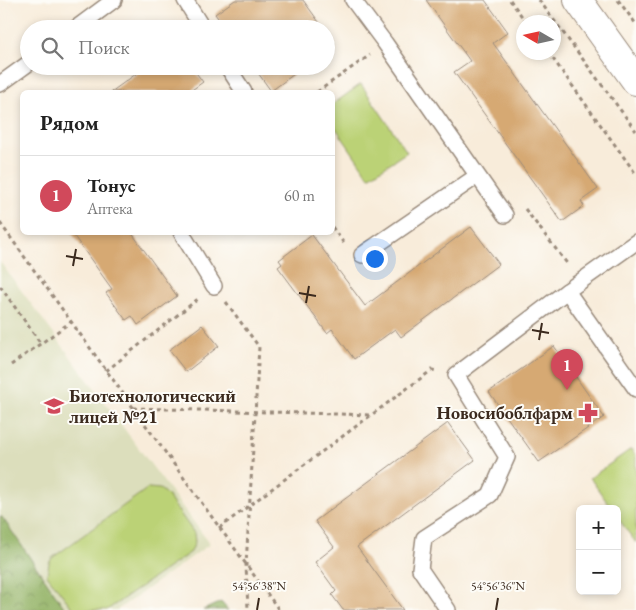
<!DOCTYPE html>
<html lang="ru">
<head>
<meta charset="utf-8">
<style>
	body { margin:0; font-family:"EB Garamond",serif; background:#f6f6f6; color:#222 }
	.controls { position:absolute; right:15px; bottom:15px; display:grid; overflow:hidden; border-radius:8px; box-shadow:0 2px 8px #0003 }
	.controls button { width:45px; height:45px; display:grid; place-items:center; padding:0; border:0; border-bottom:1px solid #e0e0e0; background:#fff; color:#222; font:25px sans-serif }
	.compass { position:absolute; left:516px; top:15px; width:45px; height:45px; border-radius:50%; background:#fff; box-shadow:0 2px 8px #0003; rotate:279deg }
	.you { position:absolute; left:374px; top:258px; width:18px; height:18px; margin:-12px; border:4px solid #fff; border-radius:50%; background:#1a73e8; box-shadow:0 0 0 8px #1a73e833 }
	.badge { display:grid; place-items:center; width:32px; height:32px; border-radius:50%; background:#d1495b; color:#fff; font-size:16px; font-weight:700 }
	.pin { position:absolute; translate:-50% -41px; filter:drop-shadow(0 1px 2px #0008) }
	.pin::after { content:''; position:absolute; top:26px; width:18px; height:15px; background:inherit; clip-path:polygon(0 0,100% 0,50% 100%) }
	.list { margin:0; padding:0; list-style:none }
	h2 { display:flex; justify-content:space-between; align-items:center; height:65px; margin:0; padding:0 20px; font-size:21px }
	h2 small { font-size:16px; font-weight:400; color:#767676 }
	.list li { display:grid; grid-template-columns:32px 1fr auto; gap:15px; align-items:center; box-sizing:border-box; height:80px; padding:0 20px; border-top:1px solid #e0e0e0 }
	.list b { display:block; font-size:19px; white-space:nowrap }
	.list p { margin:0; font-size:16px; white-space:nowrap; color:#767676 }
	.list em { font-size:16px; font-style:normal; color:#767676 }
	.icon { flex:none; width:28px; height:28px; fill:none; stroke:currentColor; stroke-width:2; stroke-linecap:round; stroke-linejoin:round }
	.map { position:relative; flex:none; width:636px; height:610px; overflow:hidden }
	.search { position:absolute; background:#fff; box-shadow:0 2px 8px #0003; left:20px; top:20px; width:315px; height:55px; display:flex; align-items:center; gap:12px; box-sizing:border-box; padding:0 18px; border-radius:28px; color:#767676; font-size:19px }
	.panel { position:absolute; background:#fff; box-shadow:0 2px 8px #0003; left:20px; top:90px; width:315px; height:145px; border-radius:8px }
	.map>svg:first-child { display:block }
	.built { fill:#dcdebc }
	.grass { fill:#bbd276; stroke:#7b7e4a }
	.forest { fill:url(#forest-crowns); stroke:#686f42 }
	.building { fill:#d6a973 }
	.lines { fill:none; stroke-linecap:round; stroke-linejoin:round }
	.lane-casing { stroke:#9a8b7c; stroke-width:18 }
	.street-casing { stroke:#9a8b7c; stroke-width:30 }
	.path { stroke:#9a8b7c; stroke-width:3; stroke-dasharray:4 4; stroke-linecap:butt }
	.lane { stroke:#fff; stroke-width:15 }
	.street { stroke:#fff; stroke-width:28 }
	.ticks { fill:none; stroke:#3b2a1e; stroke-width:2 }
	.labels { text-anchor:middle; stroke-width:4; stroke-linejoin:round; paint-order:stroke }
	.poi-label { font-size:18px; font-weight:bold; fill:#3b2a1e; stroke:#fdfcf7; text-anchor:start }
	.ticks-label { font-size:12px; text-anchor:middle; fill:#3b2a1e; stroke:#fdfcf7; stroke-width:4; stroke-linejoin:round; paint-order:stroke }
</style>
</head>
<body>
<div class="map">
<svg width="636" height="610" viewBox="0 0 636 610">
	<defs>
		<pattern id="forest-crowns" width="20" height="18" patternUnits="userSpaceOnUse" patternTransform="scale(1.25)"><rect width="20" height="18" fill="#94b467"/><path d="M2 6a3 3 0 1 1 6 0M12 15a3 3 0 1 1 6 0" fill="none" stroke="#7a9354"/></pattern>
	</defs>
	<rect width="100%" height="100%" fill="#fdfcf7"/>
	<filter id="ink" filterUnits="userSpaceOnUse"><feTurbulence type="fractalNoise" baseFrequency=".02" numOctaves="2"/><feDisplacementMap in="SourceGraphic" scale="10" xChannelSelector="R" yChannelSelector="G"/><feConvolveMatrix kernelMatrix="1 2 1 2 8 2 1 2 1" color-interpolation-filters="sRGB"/></filter>
	<filter id="wash" filterUnits="userSpaceOnUse"><feTurbulence type="fractalNoise" baseFrequency=".0096" numOctaves="4" result="noise"/><feDisplacementMap in="SourceGraphic" scale="20" xChannelSelector="R" yChannelSelector="G"/><feGaussianBlur stdDeviation="1.12" result="paint"/><feColorMatrix in="noise" values="0 0 0 0 0 0 0 0 0 0 0 0 0 0 0 0 0 1.4 0 .05"/><feComposite in="paint" operator="in"/></filter>
	<g filter="url(#wash)">
		<rect width="100%" height="100%" fill="#f8ecda"/>
		<polygon class="built" points="0,262 210,544 117,610 31,610 0,569"/>
		<g class="grass">
			<polygon points="361,84 407,152 369,177 333,124 333,104"/>
			<polygon points="631,449 636,456 636,543 617,517 617,509 612,509 590,478"/>
			<polygon points="148,488 160,489 167,495 194,533 195,542 191,552 107,610 74,610 47,575 49,563 52,558"/>
		</g>
		<g class="forest">
			<polygon points="0,517 2,517 66,610 0,610"/>
			<polygon points="221,602 228,610 203,610"/>
		</g>
		<g id="blocks">
			<g class="building">
				<polygon points="235,0 303,0 324,29 226,29 215,14"/>
				<polygon points="426,0 485,0 508,32 493,43 598,189 581,201 584,206 562,222 454,72 470,61"/>
				<polygon points="326,32 335,44 326,51"/>
				<polygon points="147,66 191,66 203,82 189,92 111,92"/>
				<polygon points="253,66 305,66 271,91"/>
				<polygon points="471,227 499,264 401,337 395,329 354,359 332,329 327,333 278,267 282,264 279,260 312,235 365,306"/>
				<polygon points="71,232 131,232 177,296 138,325 132,316 126,320 106,293 112,289"/>
				<polygon points="202,325 219,346 186,372 169,350"/>
				<polygon points="554,346 604,417 539,462 489,392"/>
				<polygon points="448,423 475,460 357,547 403,610 343,610 332,595 336,591 315,562 334,547 315,521"/>
			</g>
		</g>
	</g>
	<g filter="url(#ink)">
		<use href="#blocks" fill-opacity="0" stroke="#9a8b7c" stroke-width="1"/>
		<g class="lines">
			<defs>
				<g id="lane">
					<polyline points="185,0 203,29"/>
					<polyline points="353,0 385,43 505,215"/>
					<polyline points="75,29 114,0"/>
					<polyline points="227,66 244,92"/>
					<polyline points="0,84 29,63"/>
					<polyline points="181,232 214,286"/>
					<polyline points="362,255 477,176"/>
					<polyline points="567,291 636,389"/>
					<polyline points="448,610 420,569 424,538 490,495 507,457 456,375 567,291 636,242"/>
				</g>
				<polyline id="street" points="578,0 636,81"/>
			</defs>
			<use href="#lane" class="lane-casing"/>
			<use href="#street" class="street-casing"/>
			<g class="path">
				<polyline points="510,0 526,22"/>
				<polyline points="539,0 636,131"/>
				<polyline points="618,0 636,24"/>
				<polyline points="548,52 636,174"/>
				<polyline points="317,92 370,55"/>
				<polyline points="525,209 569,266"/>
				<polyline points="0,223 279,610"/>
				<polyline points="332,227 345,245"/>
				<polyline points="0,286 41,344"/>
				<polyline points="226,302 259,347 246,565 248,610"/>
				<polyline points="11,365 72,321"/>
				<polyline points="106,371 198,299"/>
				<polyline points="133,408 371,415"/>
				<polyline points="219,528 432,370 438,371"/>
			</g>
			<use href="#lane" class="lane"/>
			<use href="#street" class="street"/>
		</g>
	</g>
	<path class="ticks" d="M66,256l17,3M73,266l3,-17M299,293l17,3M306,303l3,-17M532,330l17,3M539,340l3,-17M257,610l2,-12M496,610l2,-12"/>
	<defs>
		<symbol id="school-bare" viewBox="-9 -9 18 18"><path d="M0-5L7-2L0 1L-7-2ZM-4 1L0 2.5L4 1V4Q0 6-4 4Z" fill="#d1495b" stroke="#fdfcf7" stroke-width="2.5" paint-order="stroke"/></symbol>
		<symbol id="pharmacy-bare" viewBox="-9 -9 18 18"><path d="M-2-6h4v4h4v4h-4v4h-4v-4h-4v-4h4Z" fill="#d1495b" stroke="#fdfcf7" stroke-width="2.5" paint-order="stroke"/></symbol>
	</defs>
	<g fill-rule="evenodd">
		<use href="#school-bare" x="40" y="392" width="28" height="28"/>
		<use href="#pharmacy-bare" x="574" y="399" width="28" height="28"/>
	</g>
	<g class="labels">
		<g class="poi-label">
			<text x="69" y="402">Биотехнологический<tspan x="69" dy="21">лицей №21</tspan></text>
			<text x="573" y="419" text-anchor="end">Новосибоблфарм</text>
		</g>
	</g>
	<g class="ticks-label">
		<text x="259" y="590">54°56'38"N</text>
		<text x="498" y="590">54°56'36"N</text>
	</g>
</svg>
<div class="controls">
<button>+</button>
<button>−</button>
</div>
<svg class="compass" viewBox="-18 -18 36 36"><path d="M0-13l5 13h-10z" fill="#e53935"/><path d="M0 13l5-13h-10z" fill="#767676"/></svg>
<div class="you"></div>
<div class="pin badge" style="left:567px;top:390px">1</div>
<div class="search"><svg class="icon" aria-label="search" viewBox="0 0 24 24"><circle cx="10" cy="10" r="6"/><path d="M15 15l6 6"/></svg>Поиск</div>
<section class="panel">
<h2>Рядом<small></small></h2>
<ul class="list">
<li><span class="badge">1</span><div><b>Тонус</b><p>Аптека</p></div><em>60 m</em></li>
</ul>
</section>
</div>
</body>
</html>
